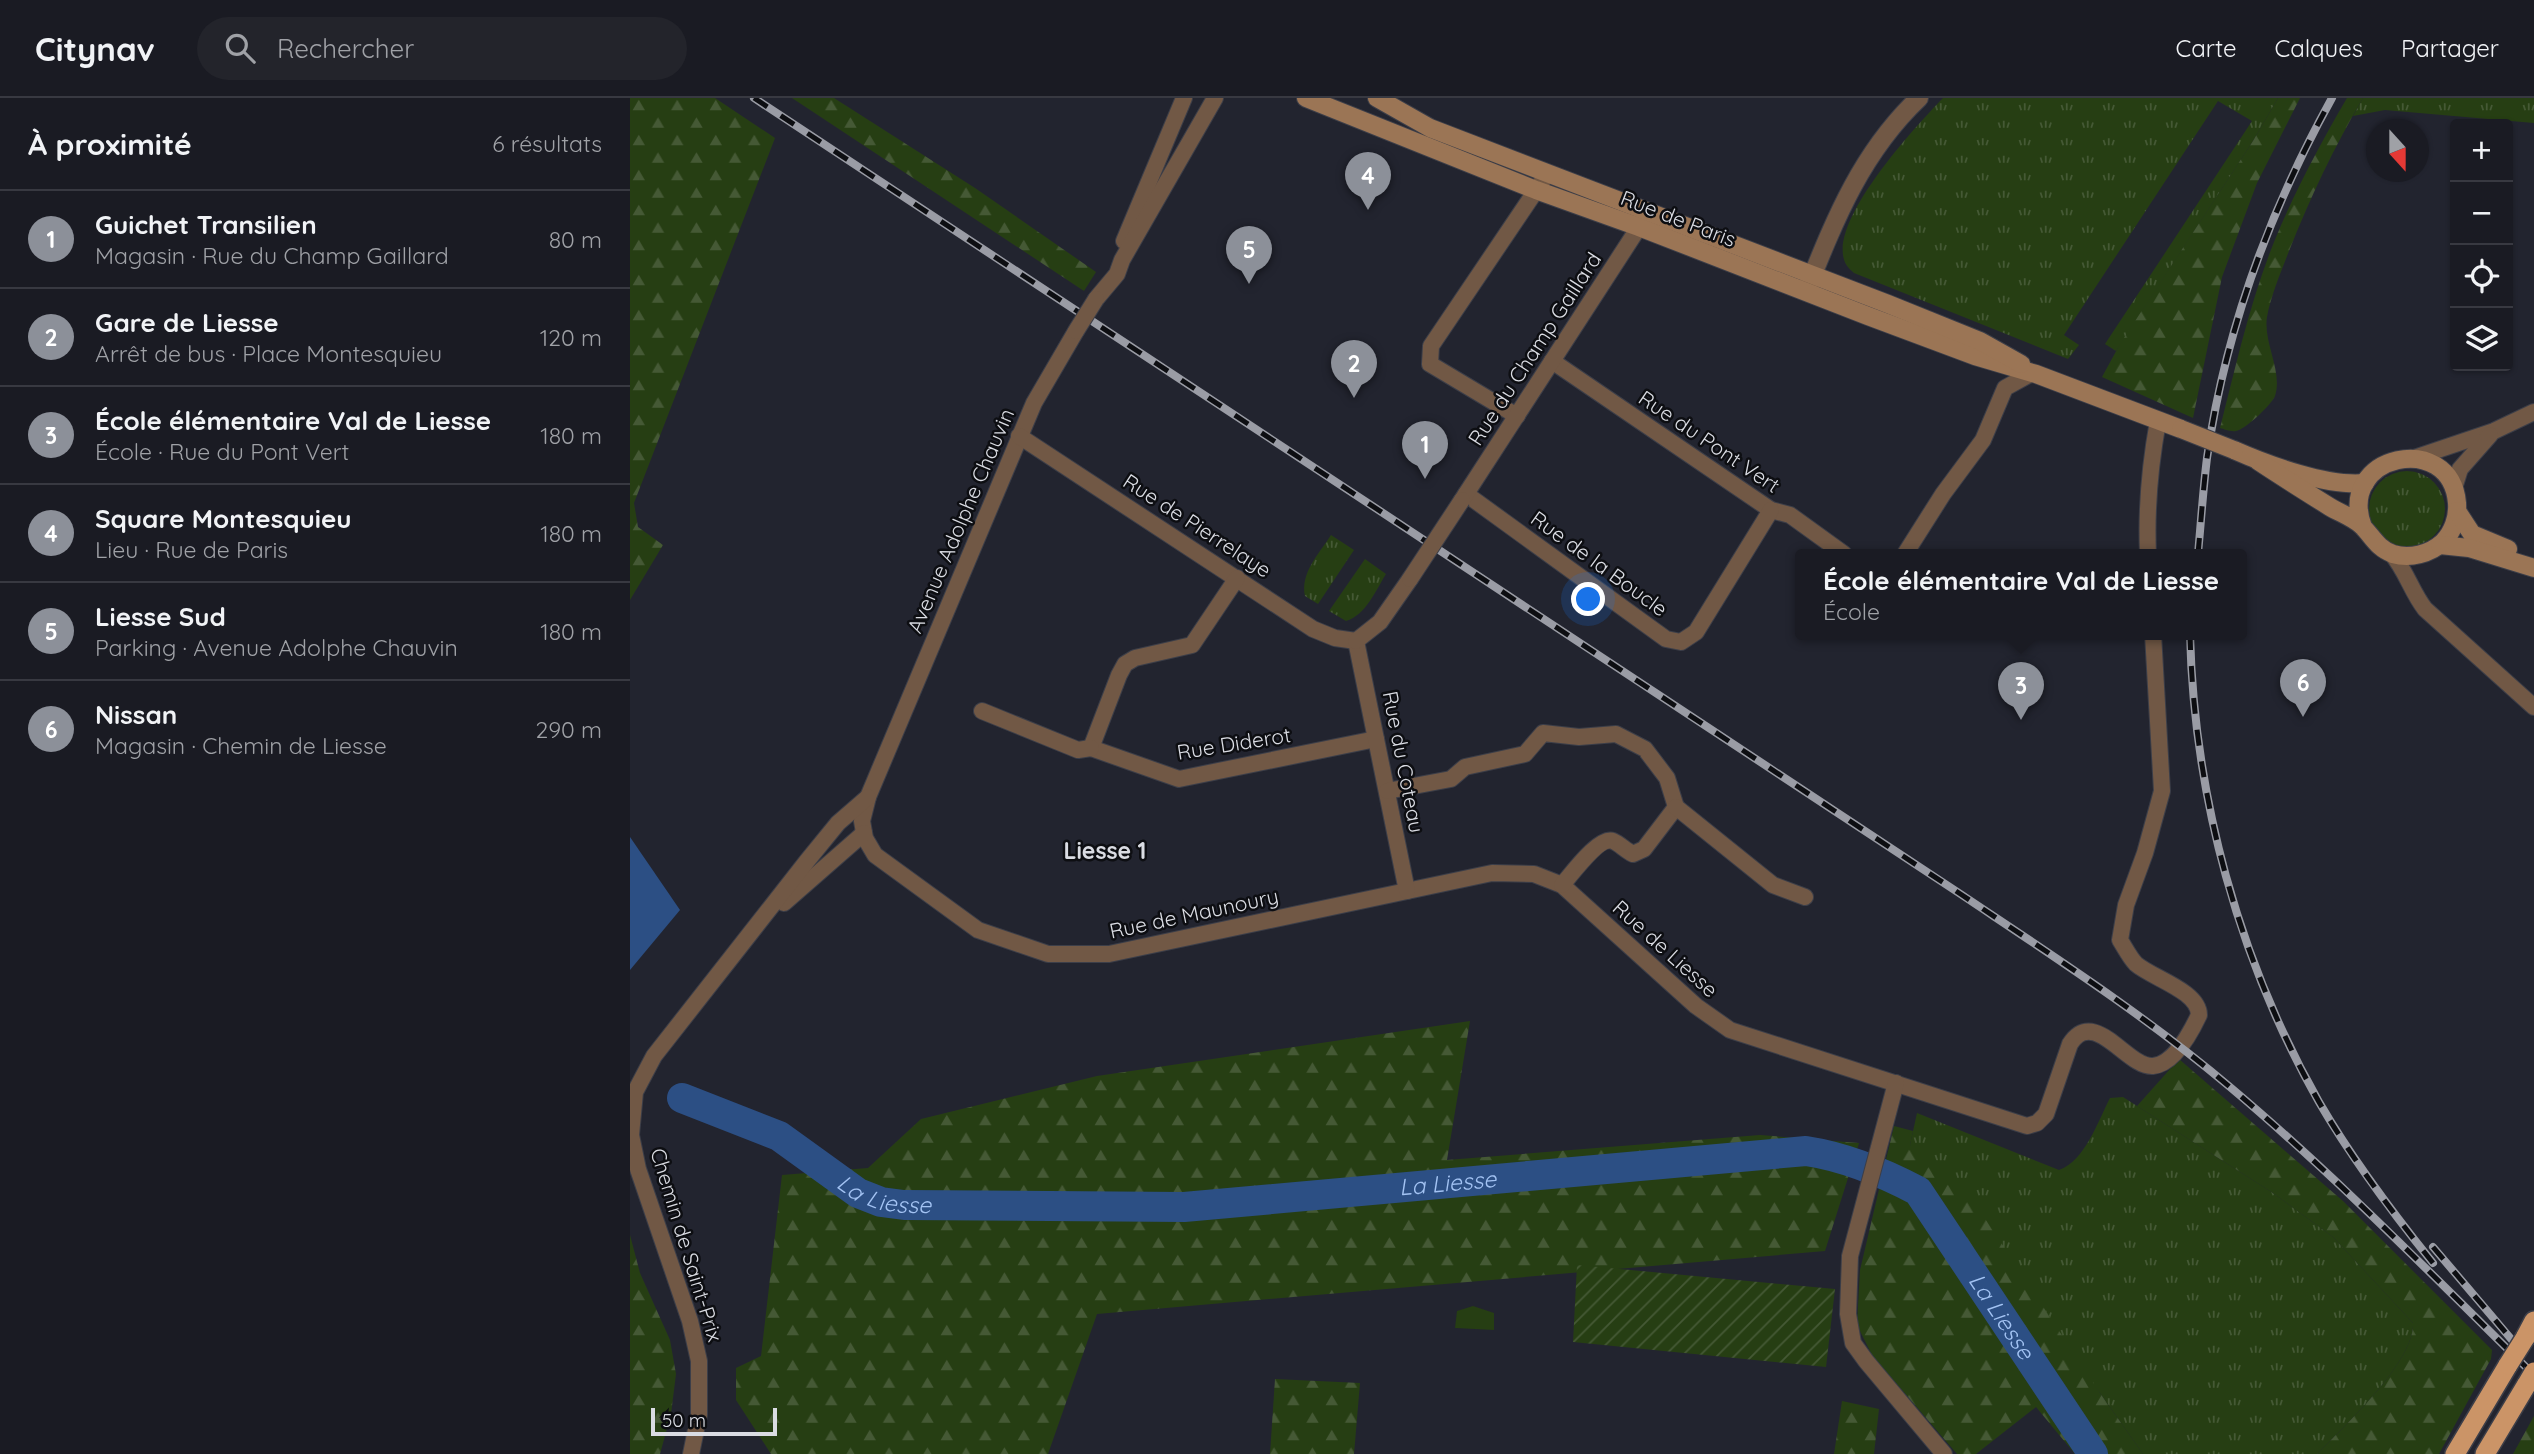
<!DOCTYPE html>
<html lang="fr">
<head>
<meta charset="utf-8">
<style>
	body { margin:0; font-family:Quicksand,sans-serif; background:#23242b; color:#f1f3f6 }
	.controls { position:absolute; right:21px; top:21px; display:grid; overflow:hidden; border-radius:7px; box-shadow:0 2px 5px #0004 }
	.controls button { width:63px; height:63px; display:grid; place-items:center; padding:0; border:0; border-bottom:2px solid #383941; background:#1a1b23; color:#f1f3f6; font:35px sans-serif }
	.compass { position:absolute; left:1736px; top:21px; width:63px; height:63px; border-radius:50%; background:#1a1b23; box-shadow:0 2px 5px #0004; rotate:159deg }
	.scale { position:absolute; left:21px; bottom:18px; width:126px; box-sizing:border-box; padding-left:7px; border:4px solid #dadce3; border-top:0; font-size:19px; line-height:24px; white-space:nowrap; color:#dadce3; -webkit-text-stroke:5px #0d0e12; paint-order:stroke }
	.you { position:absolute; left:959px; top:502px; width:24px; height:24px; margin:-18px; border:5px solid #fff; border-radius:50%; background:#1a73e8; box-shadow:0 0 0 10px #1a73e833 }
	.badge { display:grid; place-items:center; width:46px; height:46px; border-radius:50%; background:#8c9099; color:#fff; font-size:23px; font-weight:700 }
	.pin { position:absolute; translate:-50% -58px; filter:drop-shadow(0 2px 4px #0008) }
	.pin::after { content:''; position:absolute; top:37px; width:24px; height:21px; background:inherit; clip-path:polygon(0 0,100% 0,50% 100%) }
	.popup { position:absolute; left:1165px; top:451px; width:452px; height:91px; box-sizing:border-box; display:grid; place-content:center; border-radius:7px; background:#1a1b23; filter:drop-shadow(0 2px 5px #0005); font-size:23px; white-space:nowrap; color:#9fa1a6 }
	.popup b { font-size:26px; color:#f1f3f6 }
	.popup::after { content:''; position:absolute; left:50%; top:100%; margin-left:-14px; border:14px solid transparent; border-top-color:#1a1b23 }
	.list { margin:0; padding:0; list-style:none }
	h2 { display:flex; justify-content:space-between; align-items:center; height:91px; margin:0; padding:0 28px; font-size:30px }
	h2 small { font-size:23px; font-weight:400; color:#9fa1a6 }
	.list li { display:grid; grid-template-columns:46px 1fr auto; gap:21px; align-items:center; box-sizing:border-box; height:98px; padding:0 28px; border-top:2px solid #383941 }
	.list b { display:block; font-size:26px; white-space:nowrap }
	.list p { margin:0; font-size:23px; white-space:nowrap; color:#9fa1a6 }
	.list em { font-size:23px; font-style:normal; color:#9fa1a6 }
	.icon { flex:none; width:38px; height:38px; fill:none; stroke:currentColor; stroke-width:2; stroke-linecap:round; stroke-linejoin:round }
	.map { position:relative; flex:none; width:1904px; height:1356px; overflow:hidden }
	header { display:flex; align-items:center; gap:42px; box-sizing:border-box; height:98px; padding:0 35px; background:#1a1b23; border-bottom:2px solid #383941 }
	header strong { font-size:33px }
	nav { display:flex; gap:38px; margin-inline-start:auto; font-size:24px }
	.search { width:490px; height:63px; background:#23242b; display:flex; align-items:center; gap:18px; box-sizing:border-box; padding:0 24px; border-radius:38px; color:#9fa1a6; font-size:26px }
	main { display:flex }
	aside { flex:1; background:#1a1b23 }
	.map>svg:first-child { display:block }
	.grass { fill:url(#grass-tufts) }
	.forest { fill:url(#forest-firs) }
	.park { fill:#263e13 }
	.garden { fill:url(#garden-furrows) }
	.water { fill:#2c4f84 }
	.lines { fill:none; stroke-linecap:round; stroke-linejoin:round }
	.river { stroke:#2c4f84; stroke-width:30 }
	.minor-casing { stroke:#3c3e48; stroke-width:18 }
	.tertiary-casing { stroke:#3c3e48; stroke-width:20 }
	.secondary-casing { stroke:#3c3e48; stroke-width:20 }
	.trunk-casing { stroke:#3c3e48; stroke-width:22 }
	.minor { stroke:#715845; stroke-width:16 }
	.tertiary { stroke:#715845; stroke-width:18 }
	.secondary { stroke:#9b7555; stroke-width:18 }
	.trunk { stroke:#cb9467; stroke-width:19 }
	.rail-casing { stroke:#9a9ca5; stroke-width:8 }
	.rail { stroke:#0d0e12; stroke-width:5; stroke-dasharray:16; stroke-linecap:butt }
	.minor-bridge-casing { stroke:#3c3e48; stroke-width:18; stroke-linecap:butt }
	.secondary-bridge-casing { stroke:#3c3e48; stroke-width:20; stroke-linecap:butt }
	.trunk-bridge-casing { stroke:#3c3e48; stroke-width:22; stroke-linecap:butt }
	.minor-bridge { stroke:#715845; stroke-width:16 }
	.secondary-bridge { stroke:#9b7555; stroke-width:18 }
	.trunk-bridge { stroke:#cb9467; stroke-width:19 }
	.labels { text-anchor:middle; stroke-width:5; stroke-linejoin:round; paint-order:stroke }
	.street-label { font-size:21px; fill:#dadce3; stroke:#0d0e12 }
	.neighbourhood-label { font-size:23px; font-weight:bold; fill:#dadce3; stroke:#0d0e12 }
	.water-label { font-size:23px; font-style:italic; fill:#a3c3f3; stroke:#0d0e12 }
</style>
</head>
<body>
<header>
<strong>Citynav</strong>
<div class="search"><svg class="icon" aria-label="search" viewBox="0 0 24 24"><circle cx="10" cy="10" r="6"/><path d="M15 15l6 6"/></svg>Rechercher</div>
<nav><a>Carte</a><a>Calques</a><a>Partager</a></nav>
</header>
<main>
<aside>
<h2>À proximité<small>6 résultats</small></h2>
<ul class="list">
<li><span class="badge">1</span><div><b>Guichet Transilien</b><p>Magasin · Rue du Champ Gaillard</p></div><em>80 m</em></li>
<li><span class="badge">2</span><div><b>Gare de Liesse</b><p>Arrêt de bus · Place Montesquieu</p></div><em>120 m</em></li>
<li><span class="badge">3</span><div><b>École élémentaire Val de Liesse</b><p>École · Rue du Pont Vert</p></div><em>180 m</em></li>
<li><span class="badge">4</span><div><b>Square Montesquieu</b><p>Lieu · Rue de Paris</p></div><em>180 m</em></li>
<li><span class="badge">5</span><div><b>Liesse Sud</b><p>Parking · Avenue Adolphe Chauvin</p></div><em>180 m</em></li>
<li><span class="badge">6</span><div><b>Nissan</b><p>Magasin · Chemin de Liesse</p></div><em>290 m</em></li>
</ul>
</aside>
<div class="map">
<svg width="1904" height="1356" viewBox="0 0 1904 1356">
	<defs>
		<pattern id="grass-tufts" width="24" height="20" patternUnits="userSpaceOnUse" patternTransform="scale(1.75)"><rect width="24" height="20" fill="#263e13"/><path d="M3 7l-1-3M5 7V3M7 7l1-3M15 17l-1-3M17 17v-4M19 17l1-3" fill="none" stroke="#455935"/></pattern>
		<pattern id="forest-firs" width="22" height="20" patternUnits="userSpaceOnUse" patternTransform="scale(1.75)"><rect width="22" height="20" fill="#263e13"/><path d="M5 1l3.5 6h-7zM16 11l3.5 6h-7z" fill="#455935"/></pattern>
		<pattern id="garden-furrows" width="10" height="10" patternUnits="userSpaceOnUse" patternTransform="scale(1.75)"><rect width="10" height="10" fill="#263e13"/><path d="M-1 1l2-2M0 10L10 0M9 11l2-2" fill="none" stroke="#455935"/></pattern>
	</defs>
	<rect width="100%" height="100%" fill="#22242f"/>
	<g class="grass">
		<path d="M1313,0h335l-25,43 -137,210 -11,-7 147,-223 -34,-20 -154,234 15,10 -11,14 -214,-86c-6,-5 -10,-10 -11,-18 -6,-43 71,-127 100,-157z"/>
		<polygon points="1733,0 1904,0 1904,25 1755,12 1723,18"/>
		<circle cx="1777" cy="411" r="38"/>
		<path d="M701,437l23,15 -36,54 -13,-8c-5,-23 14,-42 26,-61z"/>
		<path d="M735,461l21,15c-10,16 -20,41 -40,47l-17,-10z"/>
		<path d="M1493,999l150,96 60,44 80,86c2,38 -69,104 -96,131h-174l-43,-61 -190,-248 7,-32 142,57c26,-9 39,-49 51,-72z"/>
	</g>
	<g class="forest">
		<polygon points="0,0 85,0 145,40 4,405 8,429 33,447 0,502"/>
		<polygon points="162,0 204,0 345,90 466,174 454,193"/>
		<polygon points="1648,0 1670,0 1627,85 1592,179 1563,320 1472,279 1490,246 1623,43"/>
		<path d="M1717,0h16c-29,49 -53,100 -74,153 -8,21 -18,44 -22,66 -4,26 16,54 8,79 -3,8 -30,34 -39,35 -5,1 -12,-2 -16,-3 16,-63 30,-126 54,-186 20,-49 46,-98 73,-144z"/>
		<polygon points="840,923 817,1062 1130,1037 1229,1045 1195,1153 467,1216 418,1356 141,1356 106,1302 106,1270 131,1258 152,1077 238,1070 291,1021 467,978"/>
		<path d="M1549,961l164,142 149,149 -1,9 -52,95h-122c27,-27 98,-93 96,-131l-80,-86 -60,-44 -136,-87z"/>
		<polygon points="1264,1028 1283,1033 1280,1047 1304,1060 1335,1090 1470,1295 1513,1356 1445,1356 1406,1309 1346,1356 1327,1356 1242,1257 1227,1227 1230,1172"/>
		<polygon points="0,1137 10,1175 40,1242 46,1276 41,1316 30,1356 0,1356"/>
		<polygon points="645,1281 730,1285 724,1356 640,1356"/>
		<polygon points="1212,1303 1249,1311 1244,1356 1204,1356"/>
		<polygon points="1904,1318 1904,1356 1883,1356"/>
	</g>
	<polygon class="park" points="843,1208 864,1215 864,1232 825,1230 827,1213"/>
	<polygon class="garden" points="947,1167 1205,1191 1196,1269 943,1244"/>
	<polygon class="water" points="0,739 50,812 0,872"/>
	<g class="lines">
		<path class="river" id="s1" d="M52,1000l97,38 79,57 23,9 23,3 280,2 622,-56c40,6 76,21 112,40l175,263"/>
		<defs>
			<g id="minor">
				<polyline points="494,143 554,0"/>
				<polyline points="466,201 487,176 492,162 585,0"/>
				<path d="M446,233l-42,72 -166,394 -6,24 3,17 10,17 103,75 70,24h61l383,-81 42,1 28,11 134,121 34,24 297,96 10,-3 9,-9 24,-70c25,-38 57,24 83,22 21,-2 38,-34 46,-51 0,-24 -47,-37 -63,-51 -6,-6 -11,-16 -16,-24l6,-35 19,-52 17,-62 -9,-157"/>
				<polyline points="922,263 1141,412 1160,417 1214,456"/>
				<polyline points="887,318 800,266 801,248 913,82"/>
				<polyline points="389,338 683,531 705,540 726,543"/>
				<polyline points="1784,360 1864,333 1904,314"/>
				<polyline points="1824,390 1830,371 1860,337"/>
				<polyline points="836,396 1036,541 1051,544 1066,534 1141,412"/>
				<polyline points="832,402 1009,129 1013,118"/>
				<path d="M1761,455c15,17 20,38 34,56l109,98"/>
				<polyline points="1275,456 1313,396 1353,342 1375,290 1402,275"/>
				<path d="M1518,456c-2,-45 2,-89 10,-133"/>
				<polyline points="607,480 562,547 505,560 495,566 489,577 461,650 549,681 746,641"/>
				<polyline points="726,543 777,793"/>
				<polyline points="726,543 750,524 780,481"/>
				<polyline points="352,613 448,652 461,650"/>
				<path d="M757,693l64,-12 14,-12 60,-13 18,-21 36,4 37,-3 29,15 22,29 9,29 -32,42 -11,5c-8,-4 -13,-10 -20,-13 -14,-5 -42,34 -51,44"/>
				<polyline points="1046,709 1143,787 1175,799"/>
				<polyline points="154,805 234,735"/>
				<polyline points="1266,985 1220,1158 1218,1216 1223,1245 1236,1263 1314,1356"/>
				<polyline points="61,1356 69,1317 69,1263 60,1223 8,1071 1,1037 5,994 24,958 177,763 208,725 238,699"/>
			</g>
			<path id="tertiary" d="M1177,191c29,-72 55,-137 112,-191"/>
			<g id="secondary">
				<polyline points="676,0 906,92 1009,129 1238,218 1345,258 1406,276 1551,331"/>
				<polyline points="747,0 800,30 1258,206 1350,243 1391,266"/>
				<path d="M1604,352c34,15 94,37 131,33"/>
				<path d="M1628,363c24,16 48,31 72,46 10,6 24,11 32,19 11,11 15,22 31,28 17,5 37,0 50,-12 10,-10 15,-25 14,-39 -6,-73 -122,-49 -94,24"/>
				<polyline points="1827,413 1842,436 1878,451"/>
				<polyline points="1810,447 1839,450 1904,470"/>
			</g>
			<g id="trunk">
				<polyline points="1895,1240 1904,1223"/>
				<polyline points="1825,1356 1878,1267"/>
				<polyline points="1855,1356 1897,1286"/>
			</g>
		</defs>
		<use href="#minor" class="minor-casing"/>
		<use href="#tertiary" class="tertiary-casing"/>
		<use href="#secondary" class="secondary-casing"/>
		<use href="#trunk" class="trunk-casing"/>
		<use href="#minor" class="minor"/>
		<use href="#tertiary" class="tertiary"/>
		<use href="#secondary" class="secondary"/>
		<use href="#trunk" class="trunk"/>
		<defs>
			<g id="rail">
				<path d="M124,0l1208,797c91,61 184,121 268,192 107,90 204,190 304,288"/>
				<path d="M1568,456c3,-32 5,-64 9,-96 18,-127 63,-248 125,-360"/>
				<path d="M1560,536c4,163 49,327 129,468 33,57 73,110 114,161"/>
				<polyline points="1803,1149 1882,1242"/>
			</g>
		</defs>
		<use href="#rail" class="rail-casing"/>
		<use href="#rail" class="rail"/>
		<defs>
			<g id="minor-bridge">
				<polyline points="446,233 466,201"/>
				<polyline points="780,481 832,402"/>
			</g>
			<polyline id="secondary-bridge" points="1551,331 1604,352"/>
			<g id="trunk-bridge">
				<polyline points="1878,1267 1895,1240"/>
				<polyline points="1897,1286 1904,1274"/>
			</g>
		</defs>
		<use href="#minor-bridge" class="minor-bridge-casing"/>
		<use href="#secondary-bridge" class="secondary-bridge-casing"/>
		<use href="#trunk-bridge" class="trunk-bridge-casing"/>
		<use href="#minor-bridge" class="minor-bridge"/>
		<use href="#secondary-bridge" class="secondary-bridge"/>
		<use href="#trunk-bridge" class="trunk-bridge"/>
	</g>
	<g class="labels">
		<g class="street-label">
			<text transform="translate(1048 121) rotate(21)" y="7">Rue de Paris</text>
			<text transform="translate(905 251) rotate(-57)" y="7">Rue du Champ Gaillard</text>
			<text transform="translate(1079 344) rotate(34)" y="7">Rue du Pont Vert</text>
			<text transform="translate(331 423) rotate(-67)" y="7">Avenue Adolphe Chauvin</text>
			<text transform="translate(567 428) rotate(33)" y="7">Rue de Pierrelaye</text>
			<text transform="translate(969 466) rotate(36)" y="7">Rue de la Boucle</text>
			<text transform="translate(604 646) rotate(-9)" y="7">Rue Diderot</text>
			<text transform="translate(773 664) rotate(79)" y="7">Rue du Coteau</text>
			<text transform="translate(564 816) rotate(-12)" y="7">Rue de Maunoury</text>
			<text transform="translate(1035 851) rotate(42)" y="7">Rue de Liesse</text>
			<text transform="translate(56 1147) rotate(73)" y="7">Chemin de Saint-Prix</text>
		</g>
		<g class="neighbourhood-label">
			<text x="475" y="761">Liesse 1</text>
		</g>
		<g class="water-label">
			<text dy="8" stroke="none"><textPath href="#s1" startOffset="794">La Liesse</textPath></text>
			<text dy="8" stroke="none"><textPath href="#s1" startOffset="228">La Liesse</textPath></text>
			<text dy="8" stroke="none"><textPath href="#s1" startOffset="1424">La Liesse</textPath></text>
		</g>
	</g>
</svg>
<div class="controls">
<button>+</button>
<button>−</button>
<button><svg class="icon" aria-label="locate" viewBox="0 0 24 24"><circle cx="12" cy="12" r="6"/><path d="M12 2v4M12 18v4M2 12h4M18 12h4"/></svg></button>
<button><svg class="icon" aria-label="layers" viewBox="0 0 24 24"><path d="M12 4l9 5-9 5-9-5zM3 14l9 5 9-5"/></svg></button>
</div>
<svg class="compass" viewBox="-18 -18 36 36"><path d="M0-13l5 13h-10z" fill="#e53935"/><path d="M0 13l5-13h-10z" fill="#9fa1a6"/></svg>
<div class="scale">50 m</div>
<div class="you"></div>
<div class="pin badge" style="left:795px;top:381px">1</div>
<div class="pin badge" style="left:724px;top:300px">2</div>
<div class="pin badge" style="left:1391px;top:622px">3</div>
<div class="popup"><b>École élémentaire Val de Liesse</b>École</div>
<div class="pin badge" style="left:738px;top:112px">4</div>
<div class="pin badge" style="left:619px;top:186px">5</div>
<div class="pin badge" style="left:1673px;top:619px">6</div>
</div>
</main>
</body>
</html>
